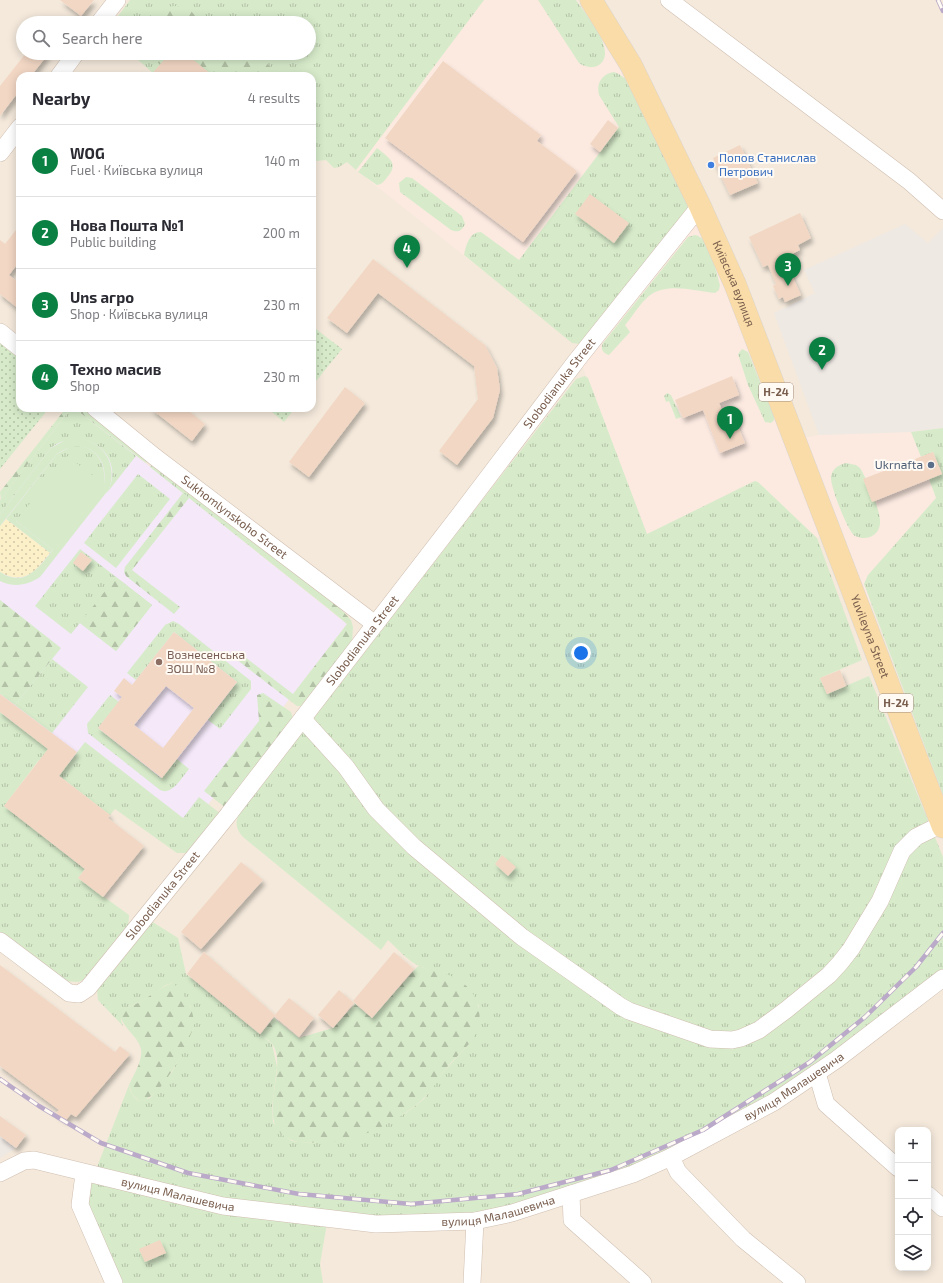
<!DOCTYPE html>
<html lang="en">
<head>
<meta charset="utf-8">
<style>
	body { margin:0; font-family:"Exo 2",sans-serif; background:#f7f7f7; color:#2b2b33 }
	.controls { position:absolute; right:12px; bottom:12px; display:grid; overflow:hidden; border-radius:8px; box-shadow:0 2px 10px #0003 }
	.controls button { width:36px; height:36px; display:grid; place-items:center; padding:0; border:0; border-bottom:1px solid #e1e1e2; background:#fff; color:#2b2b33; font:20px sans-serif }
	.you { position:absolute; left:581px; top:653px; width:14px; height:14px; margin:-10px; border:3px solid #fff; border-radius:50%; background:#1a73e8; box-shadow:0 0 0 6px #1a73e833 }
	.badge { display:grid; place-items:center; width:26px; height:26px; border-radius:50%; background:#0b8043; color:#fff; font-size:13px; font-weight:700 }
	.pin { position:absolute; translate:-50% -33px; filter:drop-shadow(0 1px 2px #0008) }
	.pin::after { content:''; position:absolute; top:21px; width:14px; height:12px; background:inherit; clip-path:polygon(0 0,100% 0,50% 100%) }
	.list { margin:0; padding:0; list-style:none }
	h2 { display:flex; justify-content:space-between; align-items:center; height:52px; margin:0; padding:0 16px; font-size:17px }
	h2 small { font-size:13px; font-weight:400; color:#7c7c81 }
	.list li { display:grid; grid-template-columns:26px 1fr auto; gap:12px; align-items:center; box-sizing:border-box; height:72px; padding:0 16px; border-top:1px solid #e1e1e2 }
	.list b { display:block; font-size:15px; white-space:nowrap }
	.list p { margin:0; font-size:13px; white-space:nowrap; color:#7c7c81 }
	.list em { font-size:13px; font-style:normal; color:#7c7c81 }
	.icon { flex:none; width:22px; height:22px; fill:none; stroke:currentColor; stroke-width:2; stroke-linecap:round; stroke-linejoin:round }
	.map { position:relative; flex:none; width:943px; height:1283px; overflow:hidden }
	.search { position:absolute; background:#fff; box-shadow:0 2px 10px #0003; left:16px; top:16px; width:300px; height:44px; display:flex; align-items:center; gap:10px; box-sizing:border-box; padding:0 14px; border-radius:22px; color:#7c7c81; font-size:15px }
	.panel { position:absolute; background:#fff; box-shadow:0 2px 10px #0003; left:16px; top:72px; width:300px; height:340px; border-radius:12px }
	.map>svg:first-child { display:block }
	.residential { fill:#f4e9db; fill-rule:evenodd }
	.commercial { fill:#fceae1 }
	.industrial { fill:#efe9e4 }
	.education { fill:#f4e8f9 }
	.grass { fill:url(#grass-tufts) }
	.forest { fill:url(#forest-firs) }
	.sand { fill:url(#sand-dots) }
	.park { fill:url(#park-dots) }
	.garden { fill:#d7ebca }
	.building { fill:#f2d7c4; fill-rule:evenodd; filter:url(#shadow) }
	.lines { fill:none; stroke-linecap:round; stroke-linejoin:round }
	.minor-casing { stroke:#d0bfb1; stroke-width:18 }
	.major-casing { stroke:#dcd5d1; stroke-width:23 }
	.minor { stroke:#fff; stroke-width:17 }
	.major { stroke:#f9dca7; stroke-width:22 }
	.rail-casing { stroke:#baa9c8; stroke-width:4.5 }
	.rail { stroke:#fffaf3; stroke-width:3; stroke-dasharray:9; stroke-linecap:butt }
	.shop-dot { fill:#3f7fe0; stroke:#fffaf3; stroke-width:1.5 }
	.service-dot { fill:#5c6f8a; stroke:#fffaf3; stroke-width:1.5 }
	.education-dot { fill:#8d6e63; stroke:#fffaf3; stroke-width:1.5 }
	.labels { text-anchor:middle; stroke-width:4; stroke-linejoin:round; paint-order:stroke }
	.shield { fill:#fffaf3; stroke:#a18d80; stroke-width:1 }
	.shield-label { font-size:11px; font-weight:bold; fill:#795e4e }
	.shop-label { font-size:12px; fill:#366cbe; stroke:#fffaf3; text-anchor:start }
	.street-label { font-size:12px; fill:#795e4e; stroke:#fffaf3 }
	.service-label { font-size:12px; fill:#4e5e75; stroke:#fffaf3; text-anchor:end }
	.education-label { font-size:12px; fill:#785e54; stroke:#fffaf3; text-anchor:start }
</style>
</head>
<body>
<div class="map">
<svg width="943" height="1283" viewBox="0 0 943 1283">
	<defs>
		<pattern id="grass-tufts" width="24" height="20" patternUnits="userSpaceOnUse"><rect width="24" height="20" fill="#d7ebca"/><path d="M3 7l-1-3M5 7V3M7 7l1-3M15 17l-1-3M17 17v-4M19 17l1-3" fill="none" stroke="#b3c2a6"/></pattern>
		<pattern id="forest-firs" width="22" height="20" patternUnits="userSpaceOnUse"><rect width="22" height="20" fill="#d7ebca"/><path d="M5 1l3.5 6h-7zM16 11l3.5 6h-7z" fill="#b3c2a6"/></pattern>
		<pattern id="sand-dots" width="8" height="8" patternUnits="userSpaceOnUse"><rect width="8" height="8" fill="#fbf0c8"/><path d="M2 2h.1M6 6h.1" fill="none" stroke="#d0c6a5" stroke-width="1.8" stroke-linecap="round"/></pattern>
		<pattern id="park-dots" width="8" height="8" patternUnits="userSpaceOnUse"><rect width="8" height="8" fill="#d7ebca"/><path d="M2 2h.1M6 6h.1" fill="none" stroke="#b3c2a6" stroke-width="1.8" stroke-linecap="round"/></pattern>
		<filter id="shadow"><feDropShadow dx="2.5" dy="4.5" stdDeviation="2" flood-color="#0004"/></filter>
	</defs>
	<rect width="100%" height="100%" fill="#fdf7ec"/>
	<path class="residential" d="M0,0h943v1283h-943zM23,23h286v30h-286zM20,76h292v332h-292zM898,1130h30v138h-30z"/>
	<g class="commercial">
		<polygon points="484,0 576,0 627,80 638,101 501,285 356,170"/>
		<polygon points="700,222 827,535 817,538 753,481 647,535 582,365 695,225"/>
		<polygon points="943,428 943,549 866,606 803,438 819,435 911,432"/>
	</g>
	<g class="industrial">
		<polygon points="905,224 928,243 943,228 943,428 911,432 819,435 774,313 815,293 804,270"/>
		<polygon points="0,1116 26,1135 16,1148 0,1158"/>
	</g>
	<polygon class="education" points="71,408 74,408 148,465 347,624 177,845 0,712 0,500"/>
	<g class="grass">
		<polygon points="130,0 484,0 356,170 347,162 339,167 334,168 326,160 316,161 312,158 312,76 213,76 185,53 309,53 309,23 113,23"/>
		<path d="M538,0h38c9,14 43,52 23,65 -7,4 -14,2 -20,-2z"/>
		<polygon points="130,53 170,53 153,73"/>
		<path d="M614,72l5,2 8,6 62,126v4l-108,134 -9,-1 -108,-88c2,-9 5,-23 17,-23l38,28 100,-133 -20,-32c-3,-12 3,-21 15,-23z"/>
		<path d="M377,148c10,8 22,15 12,27 -4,5 -6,9 -12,10l-19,-13z"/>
		<path d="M406,177l6,1 50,38 3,8c-3,7 -7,9 -14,6l-51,-38 -1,-9z"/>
		<path d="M695,235c15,2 21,37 25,50l-1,5 -4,3c-20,-2 -49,-11 -66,3 -9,7 -16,20 -24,29l5,7 -21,23c-6,-2 -9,-6 -6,-12l85,-106z"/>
		<polygon points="742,349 748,352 774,416 774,420 771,423 765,422 748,385 738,354"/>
		<path d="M585,376l3,2 59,156 108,-53 3,1 59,56 45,122 -42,18 7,16 42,-18 74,181v113l-14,9 -94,77 -166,98 -194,64 -97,1 -155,-17 -126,-35 32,-82c1,7 4,12 10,16l11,-3 22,-26 22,-45 -4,-21 -17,-23 -7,2 -22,15 -19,9 -4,11 2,6 -25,-26 -1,-11 54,-68 27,17 8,36 86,70 5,23 -5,40 1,15 9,12 10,7 17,2 46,-6 51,-24 18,-14 21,-29 23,-25 11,-39c-21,-36 -27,-26 -60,-40 -11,-5 -22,-18 -31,-26l-7,10 -138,-113c-6,-7 -8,-12 -5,-21l338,-437z"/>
		<polygon points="667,393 671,395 681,417 676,419 669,401 666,402 664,396"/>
		<path d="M71,408h3l62,48 -30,38c23,-36 -21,-73 -55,-46l-51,66v-14z"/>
		<polygon points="943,428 943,795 864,584 868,575 936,498 929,479 942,474 933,452 921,457 911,432"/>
		<path d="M72,446c24,-2 35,18 32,39l-88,36 37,29 -3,3 -44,-34 51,-65z"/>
		<polygon points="154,463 334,602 329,609 150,467"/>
		<path d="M846,463l10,2 4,3c7,11 21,43 20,55 0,6 -4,12 -10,14 -5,2 -10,1 -15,-1 -7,-4 -25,-50 -24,-59 1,-8 7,-12 15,-14z"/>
		<polygon points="138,474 170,499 116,568 84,543"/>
		<polygon points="80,549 152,605 116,651 80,623 71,634 35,606"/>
		<polygon points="173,621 179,624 251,681 251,689 220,729 208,720 237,682 174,632 136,680 127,673 165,625"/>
		<polygon points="52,659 88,687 52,733 15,705"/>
		<path d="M110,695l9,7 -21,26 63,50 16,-19 12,10c-7,8 -17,27 -29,21l-72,-57 -1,-9z"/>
		<polygon points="0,712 68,764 85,742 183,818 199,797 221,814 187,853 177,853 115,809 110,815 39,760 4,806 85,869 78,878 129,915 128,931 86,979 78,982 65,981 0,933"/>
		<polygon points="92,1182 327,1223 320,1264 323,1283 119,1283 84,1203"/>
	</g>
	<g class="forest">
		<path d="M175,6l13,3 17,14h-60c5,-12 18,-16 30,-17z"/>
		<polygon points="150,53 170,53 160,65"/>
		<polygon points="185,53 255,53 276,72 277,76 213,76"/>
		<polygon points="66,408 71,408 1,499 0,492"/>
		<polygon points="74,408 81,408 149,459 146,463"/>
		<polygon points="183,493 189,498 132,570 180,607 174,614 126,576 124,572 125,567"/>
		<polygon points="116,577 152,605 116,651 80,623"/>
		<polygon points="0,600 61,648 15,705 0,694"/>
		<polygon points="334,602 351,620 353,627 352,643 301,706 297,706 232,656 237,651 293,694 347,624 329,609"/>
		<polygon points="263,693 291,712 293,719 226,808 204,791 259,721 257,695"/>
		<path d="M418,966c14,5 33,7 45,17 16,12 22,36 11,54 -7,11 -17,19 -26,29 -9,11 -15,24 -26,34 -20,18 -50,34 -77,40 -8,2 -16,1 -24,2 -11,1 -22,2 -32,-3 -36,-17 1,-72 -17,-95 -3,-4 -8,-7 -12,-9l14,-17 25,20 34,-10 22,-24 17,14z"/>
		<path d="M173,983c12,11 22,28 21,44 -8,19 -32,73 -55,74l-7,-7 -3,-9c4,-9 11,-20 12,-30 3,-16 -18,-24 -21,-41 3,-6 10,-7 16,-10 13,-6 23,-17 37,-21z"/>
	</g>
	<path class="sand" d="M6,519l44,34c-14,18 -26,33 -50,19v-46z"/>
	<g class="park">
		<polygon points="312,326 342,349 312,386"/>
		<polygon points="0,340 20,356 20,408 49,408 0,469"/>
		<polygon points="267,408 295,408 284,422"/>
	</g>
	<path class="garden" d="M79,438c25,4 39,27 30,51l-69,88c-12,8 -26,11 -40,4v-9c25,16 38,-4 53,-22l-37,-29 51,-65 37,28c5,-30 -21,-49 -47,-30l-57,72v-12l51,-66 16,-9z"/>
	<g class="building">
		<polygon points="60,0 94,0 81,16"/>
		<polygon points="26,53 49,53 31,76 20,76 20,90 0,116 0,86"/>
		<polygon points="170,53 185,53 213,76 150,76"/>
		<polygon points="443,61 541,135 537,141 577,171 523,242 385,138"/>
		<polygon points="608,120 618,128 600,152 590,144"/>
		<polygon points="740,145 758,183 730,195 713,158"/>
		<polygon points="590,194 629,223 614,243 575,214"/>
		<polygon points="800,213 811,238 798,245 800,250 784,258 801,295 785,302 783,297 779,299 773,286 776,284 768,265 763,267 749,237"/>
		<polygon points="20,225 20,261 9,275 20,284 20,310 0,294 0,240 5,244"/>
		<polygon points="373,259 485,345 497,368 500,390 493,418 457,465 439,451 478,399 474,366 378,293 347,333 327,318"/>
		<polygon points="732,376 739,395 719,403 727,422 735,419 745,443 720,453 703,410 683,418 675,400"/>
		<polygon points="345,387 365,403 309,477 289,462"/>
		<polygon points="150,408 185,408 205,424 192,441"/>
		<polygon points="933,452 942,474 872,502 863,479"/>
		<polygon points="81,552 92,560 83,571 73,563"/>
		<path d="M174,632l63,50 -75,96 -64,-50 24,-31 -8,-6 10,-13 8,7zM166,686l28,22 -31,40 -29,-23z"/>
		<polygon points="840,670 846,686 827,694 820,678"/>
		<polygon points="0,694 77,752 59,776 110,815 108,818 144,846 103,897 78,878 85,869 4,806 48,749 0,712"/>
		<polygon points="502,855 516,867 508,876 495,864"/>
		<polygon points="241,862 263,880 201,949 181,932"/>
		<polygon points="204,952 275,1015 260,1034 187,974"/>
		<polygon points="394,952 414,969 372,1018 353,1001"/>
		<polygon points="0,965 115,1052 120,1046 130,1054 76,1117 71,1114 66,1120 56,1113 59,1110 0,1066"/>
		<polygon points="339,990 354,1003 333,1028 318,1015"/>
		<polygon points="289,998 314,1018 299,1037 274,1016"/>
		<polygon points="0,1116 26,1135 16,1148 0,1136"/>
		<polygon points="160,1240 166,1253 145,1262 139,1249"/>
	</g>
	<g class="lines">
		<defs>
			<g id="minor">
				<polyline points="669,0 909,181 943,211"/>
				<polyline points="99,23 117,0"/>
				<polyline points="59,76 76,53"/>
				<polyline points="0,153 20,127"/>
				<polyline points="0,332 20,348"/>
				<path id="s1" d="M95,408l60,49 220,167"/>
				<polyline points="303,718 308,725 346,767 376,809 414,847 522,937 620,1006 629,1011 710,1039 732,1040 741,1038 759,1030 786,1010 829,975 840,963 851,949 880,901 902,851 916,837 942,824"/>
				<path id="s2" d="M0,941l69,52 10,1 9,-6 140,-173 233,-302 116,-153 123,-154"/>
				<polyline points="817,1073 826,1104 898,1168"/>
				<polyline points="671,1157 678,1172 743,1239 797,1283"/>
				<path id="s3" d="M0,1173l24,-12 10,-1 189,46 153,18 99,-3 37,-8 121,-39 38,-17 103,-55 62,-42 107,-82"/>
				<polyline points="84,1174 80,1205 114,1283"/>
				<polyline points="571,1194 572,1220 643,1283"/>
				<polyline points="928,1195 943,1208"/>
				<polyline points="472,1283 475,1221"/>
			</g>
			<g id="major">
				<path id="s4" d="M591,0l40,65 69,141 35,78 208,543"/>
			</g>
		</defs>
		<use href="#minor" class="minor-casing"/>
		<use href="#major" class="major-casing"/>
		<use href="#minor" class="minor"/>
		<use href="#major" class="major"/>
		<defs>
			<g id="rail">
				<polyline points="938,0 943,11"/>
				<polyline points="0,1079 39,1106 101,1143 188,1173 299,1194 411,1204 518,1194 611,1170 703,1130 810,1062 865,1017 916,967 943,933"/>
			</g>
		</defs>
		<use href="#rail" class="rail-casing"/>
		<use href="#rail" class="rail"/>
	</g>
	<circle class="shop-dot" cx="711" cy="165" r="4"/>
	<circle class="service-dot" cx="931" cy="465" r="4"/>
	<circle class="education-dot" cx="159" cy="662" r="4"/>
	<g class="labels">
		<g class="shield">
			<rect x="759" y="383" width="34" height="18" rx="3"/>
			<rect x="879" y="694" width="34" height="18" rx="3"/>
		</g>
		<g class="shield-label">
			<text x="776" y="396">Н-24</text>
			<text x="896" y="707">Н-24</text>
		</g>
		<g class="shop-label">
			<text x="719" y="162">Попов Станислав<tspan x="719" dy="14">Петрович</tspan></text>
		</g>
		<g class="street-label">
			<text dy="4" stroke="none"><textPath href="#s4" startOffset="318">Київська вулиця</textPath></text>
			<text dy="4" stroke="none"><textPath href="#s2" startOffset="874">Slobodianuka Street</textPath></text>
			<text dy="4" stroke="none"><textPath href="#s1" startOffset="177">Sukhomlynskoho Street</textPath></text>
			<text dy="4" stroke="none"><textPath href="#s4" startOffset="696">Yuvileyna Street</textPath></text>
			<text dy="4" stroke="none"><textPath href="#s2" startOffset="550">Slobodianuka Street</textPath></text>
			<text dy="4" stroke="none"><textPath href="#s2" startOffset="226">Slobodianuka Street</textPath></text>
			<text dy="4" stroke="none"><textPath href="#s3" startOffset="833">вулиця Малашевича</textPath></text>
			<text dy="4" stroke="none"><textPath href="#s3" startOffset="185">вулиця Малашевича</textPath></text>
			<text dy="4" stroke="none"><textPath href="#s3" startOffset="509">вулиця Малашевича</textPath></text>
		</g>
		<g class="service-label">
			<text x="923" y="469">Ukrnafta</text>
		</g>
		<g class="education-label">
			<text x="167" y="659">Вознесенська<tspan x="167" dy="14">ЗОШ №8</tspan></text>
		</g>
	</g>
</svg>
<div class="controls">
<button>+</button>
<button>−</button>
<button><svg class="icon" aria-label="locate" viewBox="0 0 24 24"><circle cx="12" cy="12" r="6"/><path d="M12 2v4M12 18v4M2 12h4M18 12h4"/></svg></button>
<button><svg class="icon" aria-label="layers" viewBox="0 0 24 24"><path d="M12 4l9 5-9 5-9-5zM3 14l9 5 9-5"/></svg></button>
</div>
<div class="you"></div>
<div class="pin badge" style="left:730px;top:439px">1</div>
<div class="pin badge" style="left:822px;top:370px">2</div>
<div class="pin badge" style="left:788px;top:286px">3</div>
<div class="pin badge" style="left:407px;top:268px">4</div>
<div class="search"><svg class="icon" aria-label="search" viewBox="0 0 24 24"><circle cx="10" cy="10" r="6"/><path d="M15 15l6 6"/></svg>Search here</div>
<section class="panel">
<h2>Nearby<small>4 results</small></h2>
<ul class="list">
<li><span class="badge">1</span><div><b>WOG</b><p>Fuel · Київська вулиця</p></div><em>140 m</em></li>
<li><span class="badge">2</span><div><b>Нова Пошта №1</b><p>Public building</p></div><em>200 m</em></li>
<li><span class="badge">3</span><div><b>Uns агро</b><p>Shop · Київська вулиця</p></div><em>230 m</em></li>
<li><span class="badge">4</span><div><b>Техно масив</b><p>Shop</p></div><em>230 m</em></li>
</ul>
</section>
</div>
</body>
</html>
